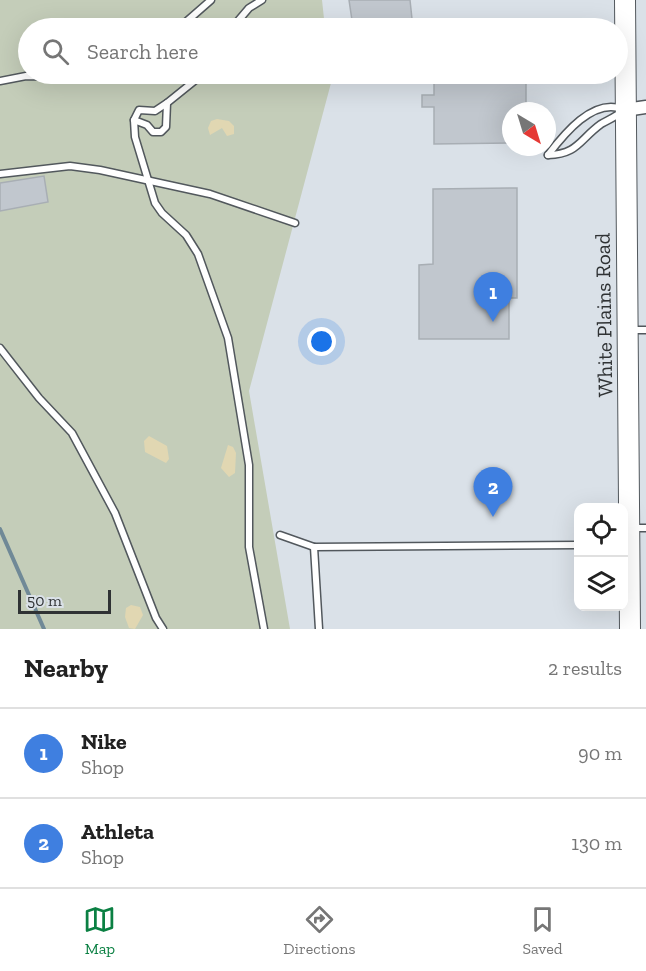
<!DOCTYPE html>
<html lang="en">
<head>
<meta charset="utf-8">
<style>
	body { margin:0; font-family:"Zilla Slab",serif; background:#f2f2f2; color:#222 }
	.controls { position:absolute; right:18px; bottom:18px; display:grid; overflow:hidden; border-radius:12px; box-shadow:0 6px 24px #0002 }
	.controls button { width:54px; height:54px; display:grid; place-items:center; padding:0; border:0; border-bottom:2px solid #e0e0e0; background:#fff; color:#222; font:30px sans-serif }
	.compass { position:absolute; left:502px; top:102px; width:54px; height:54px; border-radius:50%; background:#fff; box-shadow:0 6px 24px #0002; rotate:142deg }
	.scale { position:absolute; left:18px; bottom:15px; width:93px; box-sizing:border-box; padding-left:6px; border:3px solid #2f3234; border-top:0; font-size:16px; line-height:21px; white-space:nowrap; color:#2f3234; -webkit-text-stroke:4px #dae1e8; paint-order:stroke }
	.you { position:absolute; left:322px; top:342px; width:21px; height:21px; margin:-15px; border:4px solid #fff; border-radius:50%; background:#1a73e8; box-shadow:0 0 0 9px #1a73e833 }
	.badge { display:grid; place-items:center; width:39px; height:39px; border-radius:50%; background:#0b8043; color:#fff; font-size:20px; font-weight:700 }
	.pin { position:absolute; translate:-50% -50px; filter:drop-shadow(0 2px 3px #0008) }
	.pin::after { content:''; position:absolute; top:32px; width:21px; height:18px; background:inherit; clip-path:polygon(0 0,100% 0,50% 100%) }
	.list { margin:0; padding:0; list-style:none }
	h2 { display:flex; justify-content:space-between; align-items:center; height:78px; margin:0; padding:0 24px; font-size:26px }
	h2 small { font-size:20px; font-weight:400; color:#767676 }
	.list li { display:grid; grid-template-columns:39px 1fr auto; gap:18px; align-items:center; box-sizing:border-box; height:90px; padding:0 24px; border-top:2px solid #e0e0e0 }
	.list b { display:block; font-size:22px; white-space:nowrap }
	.list p { margin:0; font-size:20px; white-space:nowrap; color:#767676 }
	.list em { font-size:20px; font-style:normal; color:#767676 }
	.icon { flex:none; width:33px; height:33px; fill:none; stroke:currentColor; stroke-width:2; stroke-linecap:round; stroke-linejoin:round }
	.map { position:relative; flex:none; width:646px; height:629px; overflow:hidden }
	.search { position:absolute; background:#fff; box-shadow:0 6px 24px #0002; left:18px; right:18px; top:18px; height:66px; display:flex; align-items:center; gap:15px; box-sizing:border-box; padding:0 21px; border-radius:33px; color:#767676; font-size:22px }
	.sheet { height:258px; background:#fff }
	nav { display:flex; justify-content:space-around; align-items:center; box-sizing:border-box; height:84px; border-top:2px solid #e0e0e0; background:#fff; font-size:16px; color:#767676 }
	nav a { display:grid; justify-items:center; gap:3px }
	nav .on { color:#0b8043 }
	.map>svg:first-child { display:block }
	.green { fill:#c4cdb9 }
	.sand { fill:#e1d7b2 }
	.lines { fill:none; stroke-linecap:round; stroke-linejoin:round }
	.stream { stroke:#708997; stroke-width:4 }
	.building { fill:#c1c7ce; stroke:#a8aeb4; stroke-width:1.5 }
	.lane-casing { stroke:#52585d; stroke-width:9 }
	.street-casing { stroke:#52585d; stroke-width:15 }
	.primary-casing { stroke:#52585d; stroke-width:22 }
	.lane { stroke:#fff; stroke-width:6 }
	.street { stroke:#fff; stroke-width:12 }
	.primary { stroke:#fff; stroke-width:20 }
	.labels { text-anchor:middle; stroke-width:4.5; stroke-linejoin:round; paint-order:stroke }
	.street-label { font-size:21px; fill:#2f3234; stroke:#dae1e8 }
</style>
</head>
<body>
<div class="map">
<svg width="646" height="629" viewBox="0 0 646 629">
	<rect width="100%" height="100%" fill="#dae1e8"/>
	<polygon class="green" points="0,0 322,0 325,28 28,28 28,74 330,74 331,83 249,391 290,629 0,629"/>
	<g class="sand">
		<polygon points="217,119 229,121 234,126 234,134 227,136 222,128 210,135 208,128 211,121"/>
		<polygon points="149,436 167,446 169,459 166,463 145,452 144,441"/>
		<polygon points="228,445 233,447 236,453 235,473 229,477 221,468"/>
		<polygon points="131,605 140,607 143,615 135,629 129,628 125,617 126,608"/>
	</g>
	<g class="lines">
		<polyline class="stream" points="0,529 44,629"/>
	</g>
	<g class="building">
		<polygon points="349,0 410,0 412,19 408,20 409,25 357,28 353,27"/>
		<polygon points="434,74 526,74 526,111 511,111 511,143 434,144 434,107 422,107 422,95 434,95"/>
		<polygon points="44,176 48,202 0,211 0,183"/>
		<polygon points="517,188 517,298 509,298 509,339 419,339 419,265 433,264 433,189"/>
	</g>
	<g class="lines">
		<defs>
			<g id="lane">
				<polyline points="179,28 211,0"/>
				<polyline points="232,28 249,8 262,0"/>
				<polyline points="203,74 167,103 166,127 161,132 153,132 147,125 134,120 135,137 155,203 162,213 186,235 198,254 228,338 249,465 249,547 264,629"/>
				<polyline points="0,81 26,76 94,77 103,74"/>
				<polyline points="134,120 139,110 155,111 167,103"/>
				<path d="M548,155c16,-21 45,-57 74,-46"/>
				<path d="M548,155c30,-1 31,-15 53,-31 7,-4 14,-7 21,-12"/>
				<polyline points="0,174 70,166 100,170 210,194 295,223"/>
				<polyline points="631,330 646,330"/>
				<polyline points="0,348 39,398 72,433 115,513 156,618 163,629"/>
				<polyline points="632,528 646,528"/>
				<polyline points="280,535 314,547 578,545"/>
				<polyline points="314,547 319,629"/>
			</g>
			<polyline id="street" points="625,110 646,107"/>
			<polyline id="primary" points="625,0 630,629"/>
		</defs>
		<use href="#lane" class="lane-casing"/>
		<use href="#street" class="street-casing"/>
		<use href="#primary" class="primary-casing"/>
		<use href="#lane" class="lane"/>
		<use href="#street" class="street"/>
		<use href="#primary" class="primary"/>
	</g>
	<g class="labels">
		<g class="street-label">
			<text transform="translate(604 315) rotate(-91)" y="7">White Plains Road</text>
		</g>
	</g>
</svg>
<div class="controls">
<button><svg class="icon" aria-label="locate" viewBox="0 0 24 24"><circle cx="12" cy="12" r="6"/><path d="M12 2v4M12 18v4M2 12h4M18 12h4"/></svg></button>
<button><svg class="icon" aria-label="layers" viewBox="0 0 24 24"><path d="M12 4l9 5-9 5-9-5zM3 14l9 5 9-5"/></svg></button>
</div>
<svg class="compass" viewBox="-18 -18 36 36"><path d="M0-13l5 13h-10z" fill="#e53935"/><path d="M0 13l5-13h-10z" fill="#767676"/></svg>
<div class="scale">50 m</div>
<div class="you"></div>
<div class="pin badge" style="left:493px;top:322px;background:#3f7fe0">1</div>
<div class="pin badge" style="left:493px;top:517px;background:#3f7fe0">2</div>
<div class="search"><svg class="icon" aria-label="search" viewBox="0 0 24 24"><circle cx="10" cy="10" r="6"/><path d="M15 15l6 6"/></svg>Search here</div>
</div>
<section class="sheet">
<h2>Nearby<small>2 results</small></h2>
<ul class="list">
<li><span class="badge" style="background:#3f7fe0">1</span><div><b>Nike</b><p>Shop</p></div><em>90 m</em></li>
<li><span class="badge" style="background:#3f7fe0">2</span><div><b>Athleta</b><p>Shop</p></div><em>130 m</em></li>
</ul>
</section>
<nav>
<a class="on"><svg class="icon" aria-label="map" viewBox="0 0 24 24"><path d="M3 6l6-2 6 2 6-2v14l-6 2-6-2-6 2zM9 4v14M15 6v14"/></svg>Map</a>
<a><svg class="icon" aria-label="directions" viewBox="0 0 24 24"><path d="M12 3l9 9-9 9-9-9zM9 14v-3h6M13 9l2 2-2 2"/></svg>Directions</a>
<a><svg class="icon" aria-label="saved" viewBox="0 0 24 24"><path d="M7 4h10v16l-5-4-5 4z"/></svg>Saved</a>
</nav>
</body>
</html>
